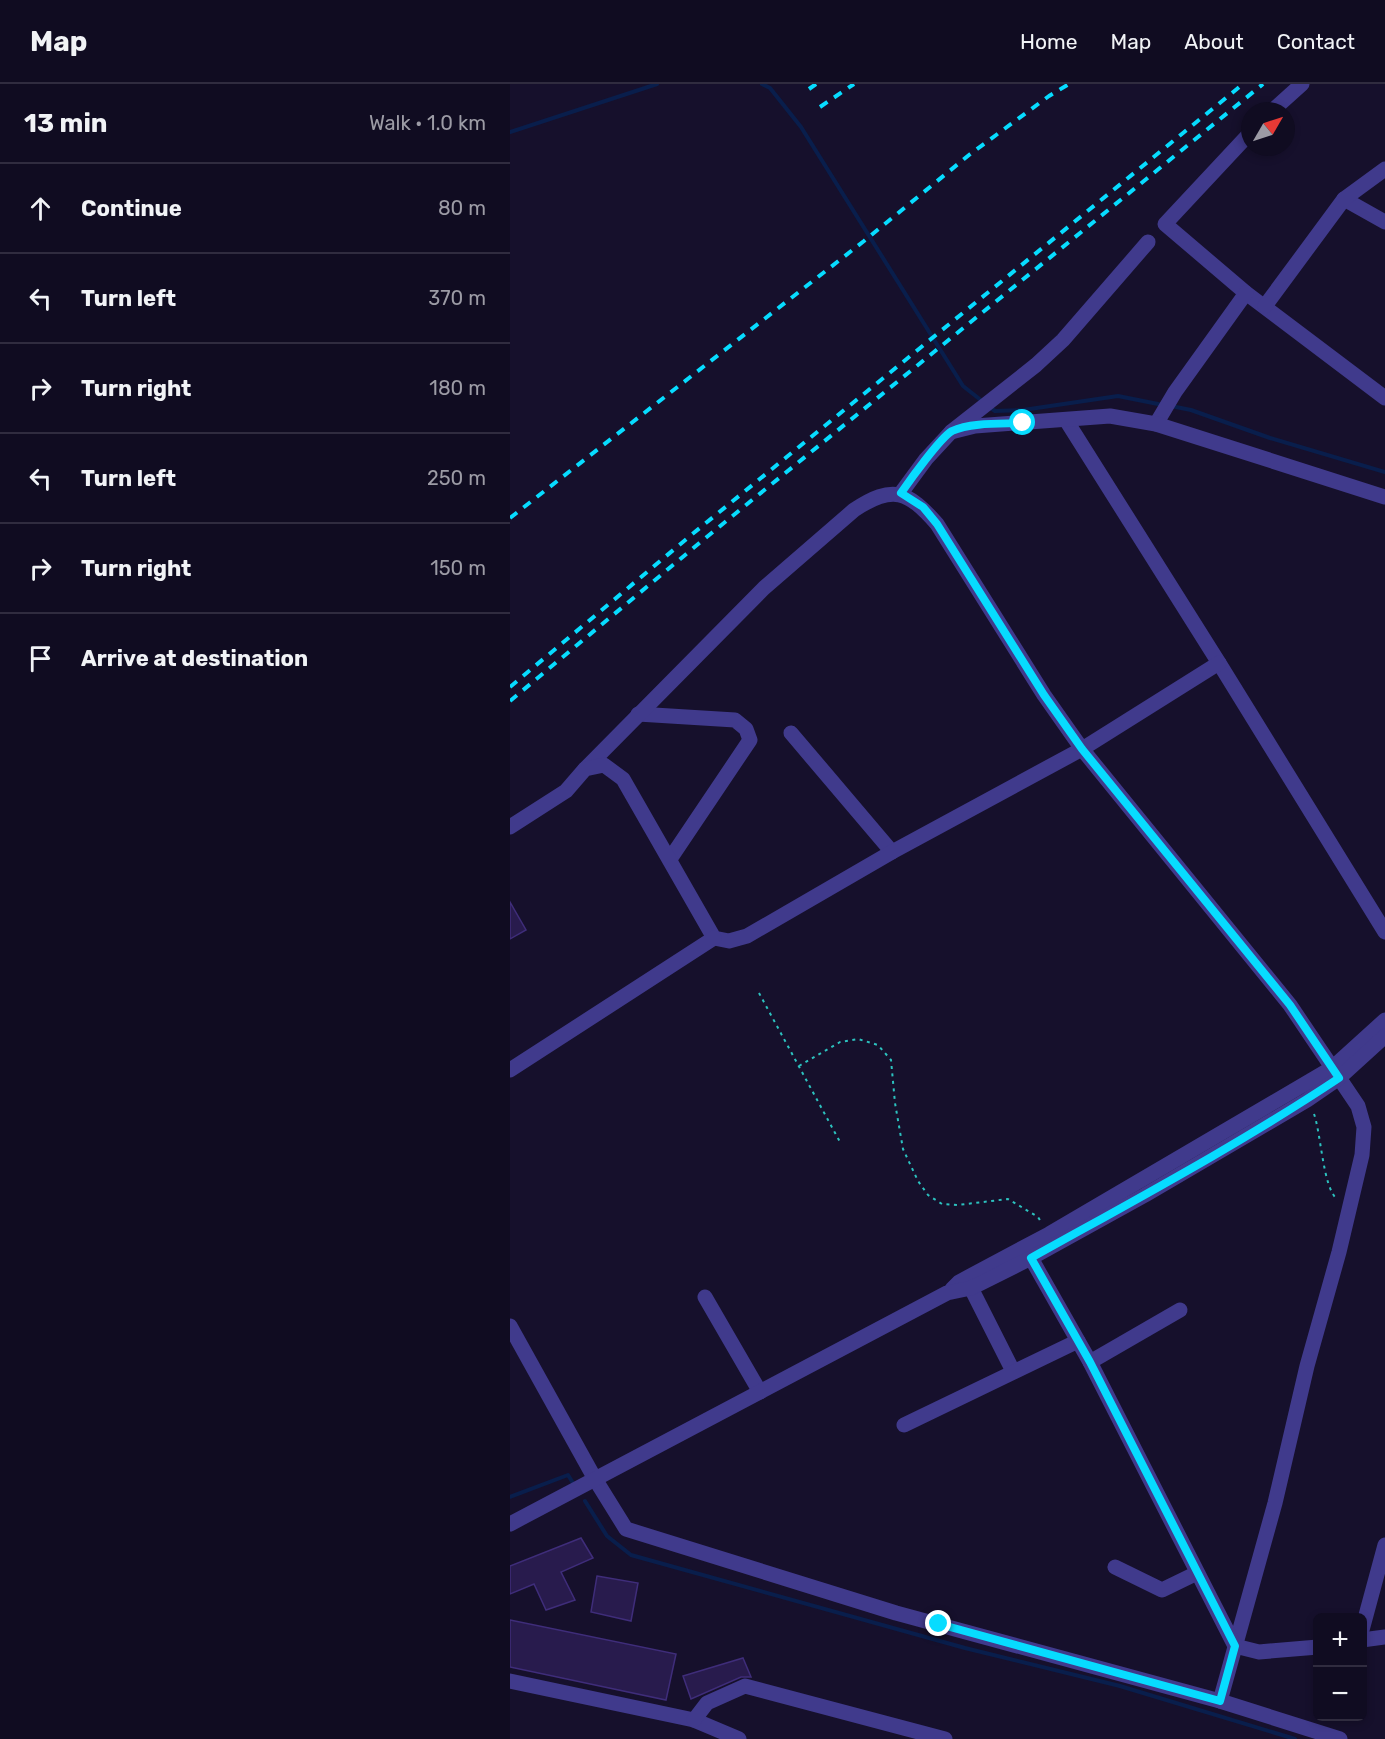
<!DOCTYPE html>
<html lang="en">
<head>
<meta charset="utf-8">
<style>
	body { margin:0; font-family:Rubik,sans-serif; background:#19152a; color:#f1f3f6 }
	.controls { position:absolute; right:18px; bottom:18px; display:grid; overflow:hidden; border-radius:9px; box-shadow:0 3px 9px #0003 }
	.controls button { width:54px; height:54px; display:grid; place-items:center; padding:0; border:0; border-bottom:2px solid #302c3f; background:#100c21; color:#f1f3f6; font:30px sans-serif }
	.compass { position:absolute; left:731px; top:18px; width:54px; height:54px; border-radius:50%; background:#100c21; box-shadow:0 3px 9px #0003; rotate:51deg }
	.stop { position:absolute; width:18px; height:18px; margin:-14px; border:4px solid #07dcff; border-radius:50%; background:#fff }
	.stop.end { background:#07dcff; border-color:#fff; box-shadow:0 2px 6px #0008 }
	.list { margin:0; padding:0; list-style:none }
	h2 { display:flex; justify-content:space-between; align-items:center; height:78px; margin:0; padding:0 24px; font-size:26px }
	h2 small { font-size:20px; font-weight:400; color:#9c9ba5 }
	.list li { display:grid; grid-template-columns:39px 1fr auto; gap:18px; align-items:center; box-sizing:border-box; height:90px; padding:0 24px; border-top:2px solid #302c3f }
	.list b { display:block; font-size:22px; white-space:nowrap }
	.list em { font-size:20px; font-style:normal; color:#9c9ba5 }
	.icon { flex:none; width:33px; height:33px; fill:none; stroke:currentColor; stroke-width:2; stroke-linecap:round; stroke-linejoin:round }
	.map { position:relative; flex:none; width:875px; height:1655px; overflow:hidden }
	header { display:flex; align-items:center; gap:36px; box-sizing:border-box; height:84px; padding:0 30px; background:#100c21; border-bottom:2px solid #302c3f }
	header strong { font-size:28px }
	nav { display:flex; gap:33px; margin-inline-start:auto; font-size:21px }
	main { display:flex }
	aside { flex:1; background:#100c21 }
	.map>svg:first-child { display:block }
	.lines { fill:none; stroke-linecap:round; stroke-linejoin:round }
	.stream { stroke:#091e4c; stroke-width:4 }
	.building { fill:#281b4d; stroke:#3f2d7a; stroke-width:1.5 }
	.path { stroke:#2cc2bf; stroke-width:2; stroke-dasharray:3 4.5; stroke-linecap:butt }
	.minor { stroke:#403a8c; stroke-width:15 }
	.rail { stroke:#07dcff; stroke-width:4; stroke-dasharray:9 8; stroke-linecap:butt }
	.route { stroke:#07dcff; stroke-width:8 }
</style>
</head>
<body>
<header>
<strong>Map</strong>
<nav><a>Home</a><a>Map</a><a>About</a><a>Contact</a></nav>
</header>
<main>
<aside>
<h2>13 min<small>Walk · 1.0 km</small></h2>
<ul class="list">
<li><svg class="icon" aria-label="ahead" viewBox="0 0 24 24"><path d="M12 20V5M6 11l6-6 6 6"/></svg><div><b>Continue</b></div><em>80 m</em></li>
<li><svg class="icon" aria-label="left" viewBox="0 0 24 24"><path d="M17 20v-9H6M10 6l-5 5 5 5"/></svg><div><b>Turn left</b></div><em>370 m</em></li>
<li><svg class="icon" aria-label="right" viewBox="0 0 24 24"><path d="M7 20v-9h11M14 6l5 5-5 5"/></svg><div><b>Turn right</b></div><em>180 m</em></li>
<li><svg class="icon" aria-label="left" viewBox="0 0 24 24"><path d="M17 20v-9H6M10 6l-5 5 5 5"/></svg><div><b>Turn left</b></div><em>250 m</em></li>
<li><svg class="icon" aria-label="right" viewBox="0 0 24 24"><path d="M7 20v-9h11M14 6l5 5-5 5"/></svg><div><b>Turn right</b></div><em>150 m</em></li>
<li><svg class="icon" aria-label="arrive" viewBox="0 0 24 24"><path d="M6 21V4h12l-3 4 3 4H6"/></svg><div><b>Arrive at destination</b></div></li>
</ul>
</aside>
<div class="map">
<svg width="875" height="1655" viewBox="0 0 875 1655">
	<rect width="100%" height="100%" fill="#16102c"/>
	<g class="lines">
		<g class="stream">
			<polyline points="252,0 260,4 291,43 453,302 472,317"/>
			<polyline points="0,48 147,0"/>
			<polyline points="478,322 485,327 513,326 608,312 653,321"/>
			<polyline points="661,322 681,326 760,354 875,388"/>
			<polyline points="0,1413 58,1391 63,1399"/>
			<polyline points="75,1417 97,1452 121,1471 455,1564 610,1602 785,1655"/>
		</g>
	</g>
	<g class="building">
		<polygon points="0,818 16,846 0,855"/>
		<polygon points="71,1454 83,1474 51,1488 65,1516 36,1526 24,1500 0,1510 0,1482"/>
		<polygon points="87,1492 128,1499 121,1537 81,1528"/>
		<polygon points="0,1536 166,1570 156,1616 0,1583"/>
		<polygon points="233,1574 241,1593 231,1593 181,1615 173,1592"/>
	</g>
	<g class="lines">
		<g class="path">
			<polyline points="249,909 330,1058"/>
			<polyline points="289,982 330,958 348,955 368,961 381,976 385,1019 393,1065 408,1097 418,1111 432,1120 448,1121 498,1115 528,1133 531,1138"/>
			<path d="M804,1030c7,19 9,74 23,85"/>
		</g>
		<g class="minor">
			<polyline points="762,27 792,0"/>
			<polyline points="740,49 655,140 736,209 875,314"/>
			<polyline points="834,115 875,138"/>
			<polyline points="755,222 834,115 875,85"/>
			<polyline points="556,336 709,579 875,848"/>
			<polyline points="646,340 665,308 736,209"/>
			<polyline points="441,348 465,342 600,332 646,340 875,413"/>
			<polyline points="391,409 416,375 441,348 526,281 553,256 638,158"/>
			<polyline points="128,630 225,636 236,645 240,656 160,775"/>
			<polyline points="281,649 382,768"/>
			<path d="M75,685l179,-181 90,-78c39,-26 54,-19 83,14l107,171 38,54 208,256 68,101 6,21 -2,28 -23,97 -32,114 -32,137 -55,198"/>
			<polyline points="0,743 56,707 75,685 94,681 113,695 204,854 219,857 237,852 382,768 572,665 709,579"/>
			<polyline points="0,986 204,854"/>
			<polyline points="521,1174 580,1278 725,1562 749,1568 808,1563"/>
			<polyline points="461,1204 503,1287"/>
			<polyline points="442,1205 449,1198 539,1150 822,984 875,936"/>
			<polyline points="195,1213 250,1308"/>
			<polyline points="0,1242 85,1395 116,1445 386,1529 710,1617 830,1655"/>
			<polyline points="580,1278 670,1226"/>
			<polyline points="394,1341 568,1257"/>
			<polyline points="0,1440 437,1209 461,1204 521,1174 635,1111 797,1016 829,994 875,952"/>
			<polyline points="605,1483 652,1506 687,1489"/>
			<polyline points="852,1546 875,1461"/>
			<polyline points="852,1556 875,1553"/>
			<polyline points="0,1597 184,1636 229,1655"/>
			<polyline points="184,1636 197,1619 235,1602 435,1655"/>
		</g>
		<g class="rail">
			<polyline points="299,5 306,0"/>
			<polyline points="310,23 344,0"/>
			<polyline points="0,434 354,157 459,71 539,12 559,0"/>
			<polyline points="0,603 180,452 733,0"/>
			<polyline points="0,617 193,456 753,0"/>
		</g>
	</g>
	<g class="lines">
		<path class="route" d="M429,1540l281,77 15,-55 -145,-284 -59,-104c104,-58 209,-114 308,-180l-49,-73 -208,-256 -38,-54 -107,-171 -14,-17 -22,-14c9,-13 39,-55 51,-62 19,-9 51,-7 71,-8"/>
	</g>
</svg>
<div class="controls">
<button>+</button>
<button>−</button>
</div>
<svg class="compass" viewBox="-18 -18 36 36"><path d="M0-13l5 13h-10z" fill="#e53935"/><path d="M0 13l5-13h-10z" fill="#9c9ba5"/></svg>
<div class="stop" style="left:513px;top:339px"></div>
<div class="stop end" style="left:429px;top:1540px"></div>
</div>
</main>
</body>
</html>
